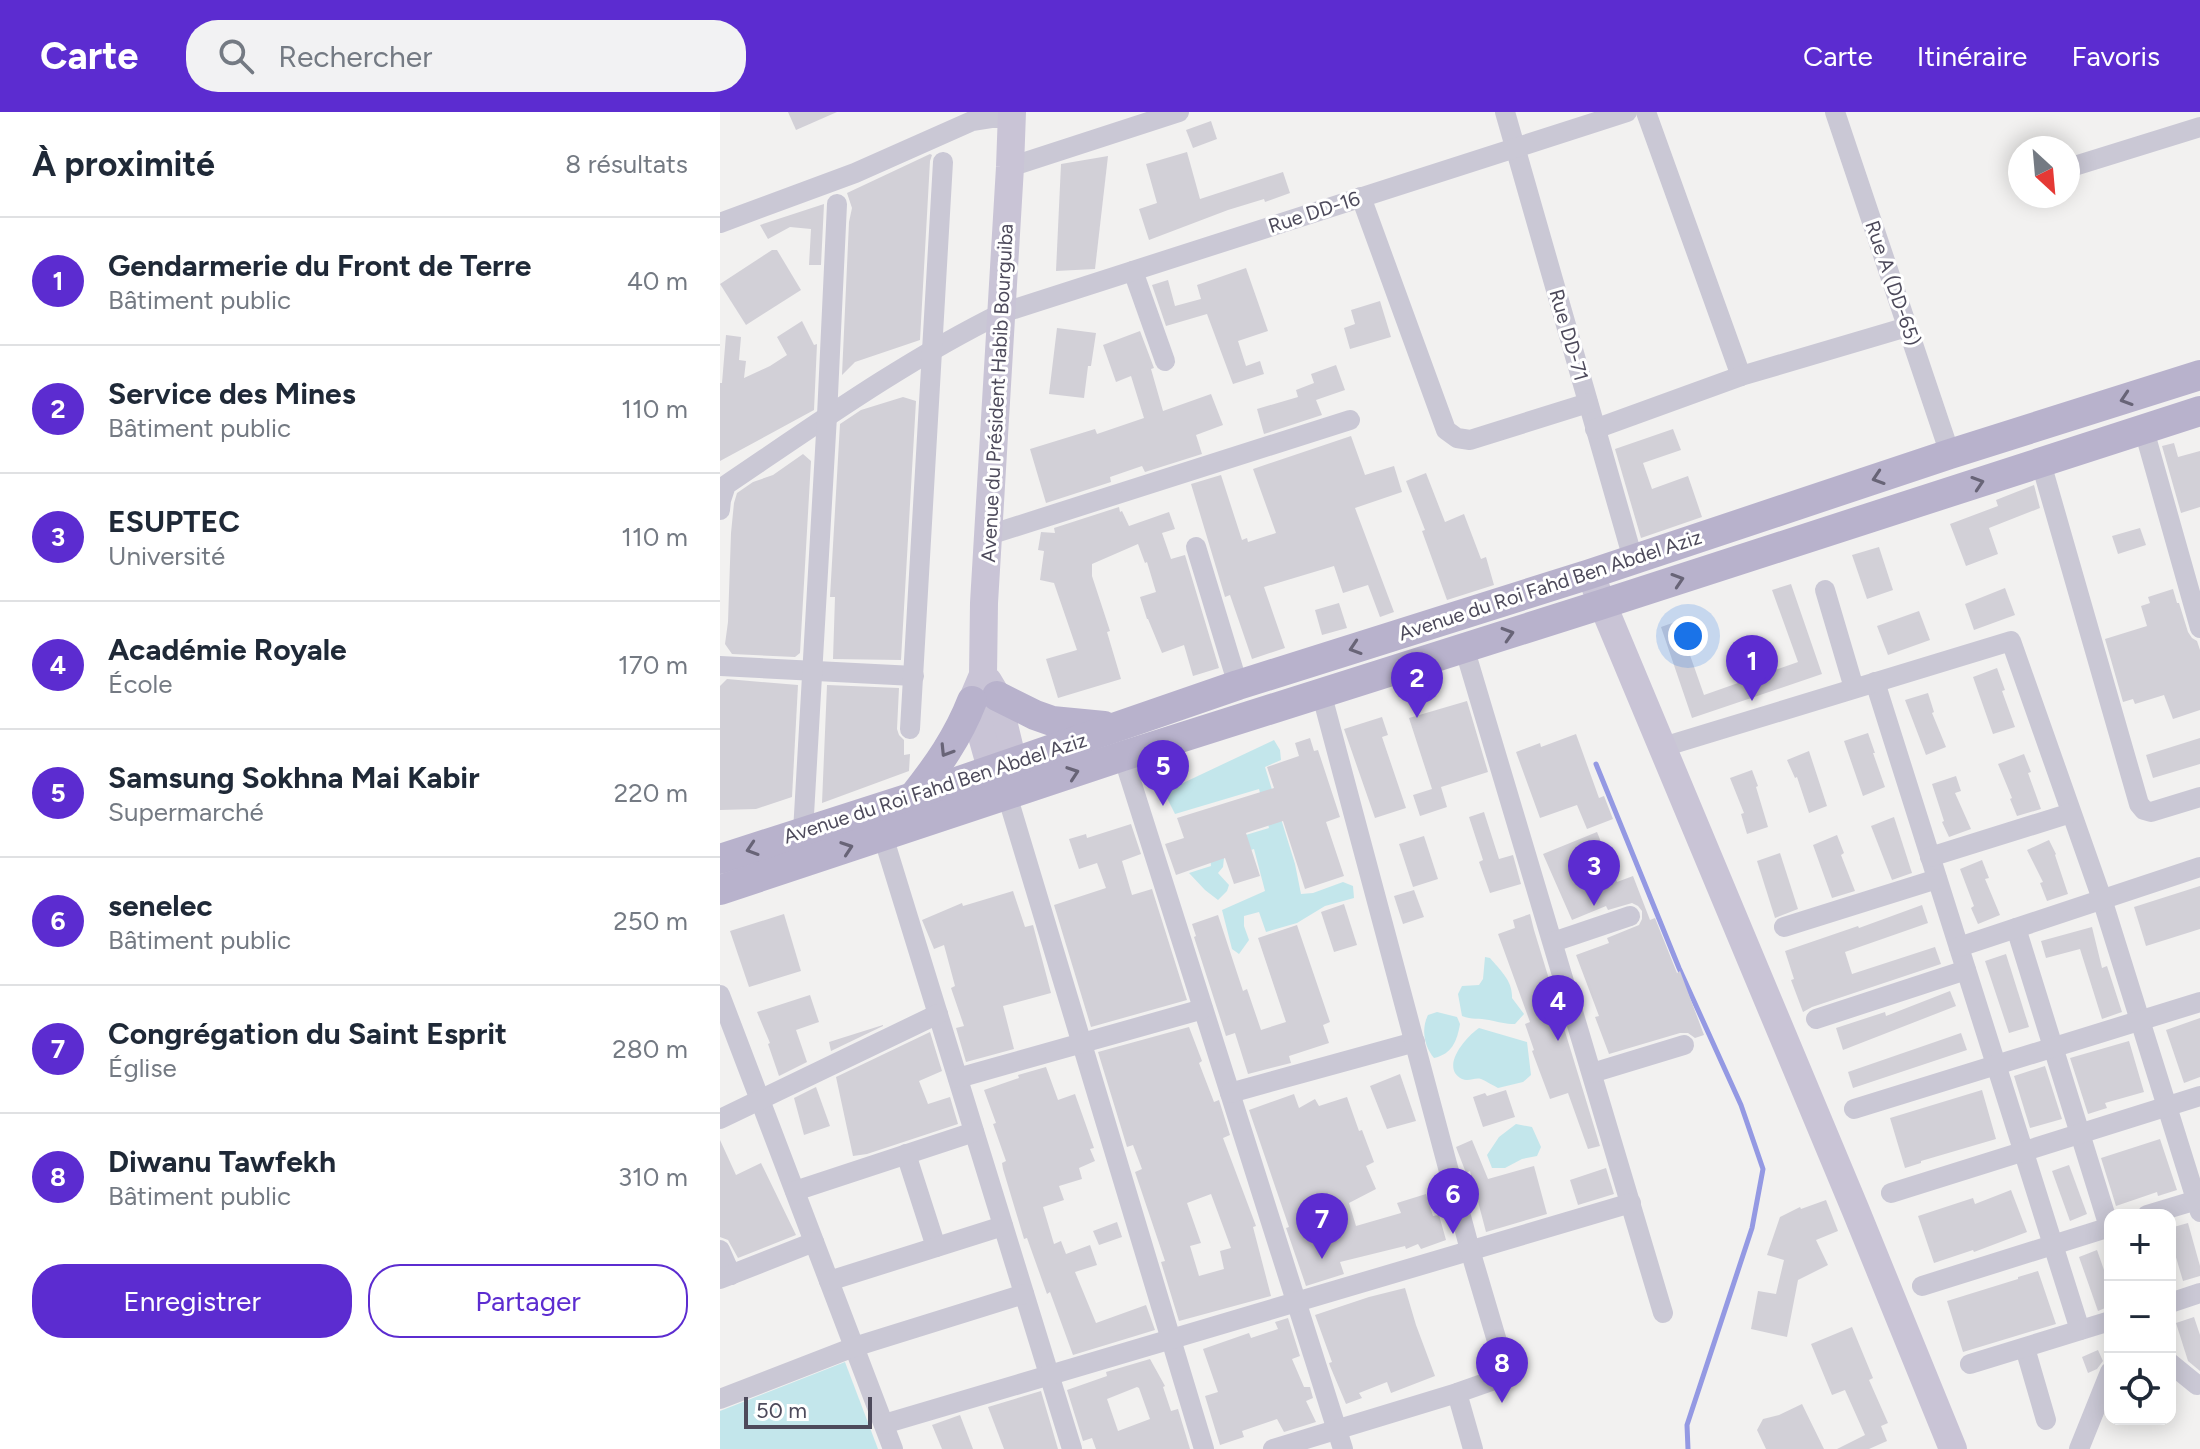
<!DOCTYPE html>
<html lang="fr">
<head>
<meta charset="utf-8">
<style>
	body { margin:0; font-family:Figtree,sans-serif; background:#f2f2f3; color:#1f2937 }
	.controls { position:absolute; right:24px; bottom:24px; display:grid; overflow:hidden; border-radius:16px; box-shadow:0 4px 20px #0003 }
	.controls button { width:72px; height:72px; display:grid; place-items:center; padding:0; border:0; border-bottom:2px solid #e0e1e3; background:#fff; color:#1f2937; font:40px sans-serif }
	.compass { position:absolute; left:1288px; top:24px; width:72px; height:72px; border-radius:50%; background:#fff; box-shadow:0 4px 20px #0003; rotate:154deg }
	.scale { position:absolute; left:24px; bottom:20px; width:128px; box-sizing:border-box; padding-left:8px; border:4px solid #4d4a5b; border-top:0; font-size:22px; line-height:28px; white-space:nowrap; color:#4d4a5b; -webkit-text-stroke:6px #fff; paint-order:stroke }
	.you { position:absolute; left:968px; top:524px; width:28px; height:28px; margin:-20px; border:6px solid #fff; border-radius:50%; background:#1a73e8; box-shadow:0 0 0 12px #1a73e833 }
	.badge { display:grid; place-items:center; width:52px; height:52px; border-radius:50%; background:#5c2cd0; color:#fff; font-size:26px; font-weight:700 }
	.pin { position:absolute; translate:-50% -66px; filter:drop-shadow(0 2px 4px #0008) }
	.pin::after { content:''; position:absolute; top:42px; width:28px; height:24px; background:inherit; clip-path:polygon(0 0,100% 0,50% 100%) }
	.list { margin:0; padding:0; list-style:none }
	h2 { display:flex; justify-content:space-between; align-items:center; height:104px; margin:0; padding:0 32px; font-size:34px }
	h2 small { font-size:26px; font-weight:400; color:#747a83 }
	.list li { display:grid; grid-template-columns:52px 1fr auto; gap:24px; align-items:center; box-sizing:border-box; height:128px; padding:0 32px; border-top:2px solid #e0e1e3 }
	.list b { display:block; font-size:30px; white-space:nowrap }
	.list p { margin:0; font-size:26px; white-space:nowrap; color:#747a83 }
	.list em { font-size:26px; font-style:normal; color:#747a83 }
	.actions { display:flex; gap:16px; padding:24px 32px }
	.actions a { flex:1; padding:18px 0; border:2px solid #5c2cd0; border-radius:32px; text-align:center; font-size:28px; color:#5c2cd0 }
	.actions .main { background:#5c2cd0; color:#fff }
	.icon { flex:none; width:44px; height:44px; fill:none; stroke:currentColor; stroke-width:2; stroke-linecap:round; stroke-linejoin:round }
	.map { position:relative; flex:none; width:1480px; height:1337px; overflow:hidden }
	header { display:flex; align-items:center; gap:48px; box-sizing:border-box; height:112px; padding:0 40px; background:#5c2cd0; color:#fff }
	header strong { font-size:38px }
	nav { display:flex; gap:44px; margin-inline-start:auto; font-size:28px }
	.search { width:560px; height:72px; background:#f2f2f3; display:flex; align-items:center; gap:20px; box-sizing:border-box; padding:0 28px; border-radius:32px; color:#747a83; font-size:30px }
	main { display:flex }
	aside { flex:1; background:#fff }
	.map>svg:first-child { display:block }
	.green { fill:#c3e6eb }
	.lines { fill:none; stroke-linecap:round; stroke-linejoin:round }
	.stream { stroke:#9499e3; stroke-width:5 }
	.building { fill:#d2d0d7; fill-rule:evenodd }
	.street { stroke:#cac8d5; stroke-width:20 }
	.secondary { stroke:#c9c4d6; stroke-width:28 }
	.primary { stroke:#b8b2cc; stroke-width:30 }
	.oneway { stroke:#686477 }
	.labels { text-anchor:middle; stroke-width:6; stroke-linejoin:round; paint-order:stroke }
	.street-label { font-size:20px; fill:#4d4a5b; stroke:#fff }
</style>
</head>
<body>
<header>
<strong>Carte</strong>
<div class="search"><svg class="icon" aria-label="search" viewBox="0 0 24 24"><circle cx="10" cy="10" r="6"/><path d="M15 15l6 6"/></svg>Rechercher</div>
<nav><a>Carte</a><a>Itinéraire</a><a>Favoris</a></nav>
</header>
<main>
<aside>
<h2>À proximité<small>8 résultats</small></h2>
<ul class="list">
<li><span class="badge">1</span><div><b>Gendarmerie du Front de Terre</b><p>Bâtiment public</p></div><em>40 m</em></li>
<li><span class="badge">2</span><div><b>Service des Mines</b><p>Bâtiment public</p></div><em>110 m</em></li>
<li><span class="badge">3</span><div><b>ESUPTEC</b><p>Université</p></div><em>110 m</em></li>
<li><span class="badge">4</span><div><b>Académie Royale</b><p>École</p></div><em>170 m</em></li>
<li><span class="badge">5</span><div><b>Samsung Sokhna Mai Kabir</b><p>Supermarché</p></div><em>220 m</em></li>
<li><span class="badge">6</span><div><b>senelec</b><p>Bâtiment public</p></div><em>250 m</em></li>
<li><span class="badge">7</span><div><b>Congrégation du Saint Esprit</b><p>Église</p></div><em>280 m</em></li>
<li><span class="badge">8</span><div><b>Diwanu Tawfekh</b><p>Bâtiment public</p></div><em>310 m</em></li>
</ul>
<div class="actions"><a class="main">Enregistrer</a><a>Partager</a></div>
</aside>
<div class="map">
<svg width="1480" height="1337" viewBox="0 0 1480 1337">
	<rect width="100%" height="100%" fill="#f2f1f0"/>
	<g class="green">
		<polygon points="554,628 560,638 561,648 545,655 575,752 581,782 593,781 623,770 633,774 634,786 605,794 577,811 546,820 539,800 524,804 524,814 529,828 519,842 512,837 502,798 545,779 534,737 504,746 503,755 498,761 509,773 507,779 498,788 485,778 469,761 491,754 489,734 549,716 539,677 455,702 444,680"/>
		<path d="M765,845l5,1c10,12 23,23 22,40l12,16 -9,10c-10,0 -16,-2 -26,-4 -10,-2 -17,0 -27,-4l-4,-22 4,-8 17,-1 4,-6z"/>
		<path d="M717,900l20,5 3,7c-3,17 -8,30 -26,34 -10,-12 -13,-29 -6,-43z"/>
		<path d="M759,916l48,14 4,33 -8,7 -25,6c-6,-3 -12,-7 -17,-9 -6,-2 -12,3 -19,0 -23,-12 5,-43 17,-51z"/>
		<polygon points="796,1012 812,1015 821,1035 817,1044 802,1047 785,1056 772,1056 767,1043 779,1025"/>
		<polygon points="125,1250 158,1337 0,1337 0,1299"/>
	</g>
	<g class="lines">
		<polyline class="stream" points="876,652 959,856 1021,993 1043,1057 1032,1116 967,1313 968,1337"/>
	</g>
	<g class="building">
		<polygon points="68,0 117,0 76,18"/>
		<polygon points="491,9 497,27 473,36 466,18"/>
		<polygon points="467,40 480,87 563,60 570,81 545,90 544,87 508,98 429,128 419,97 437,91 426,52"/>
		<polygon points="210,42 212,43 210,49 200,228 135,250 122,263 129,110 132,96 127,81"/>
		<polygon points="388,44 375,157 336,159 341,52"/>
		<polygon points="104,92 101,153 89,153 91,117 70,115 48,127 40,113"/>
		<polygon points="52,138 57,138 81,178 26,213 0,172"/>
		<polygon points="526,156 548,219 518,229 526,254 540,249 544,262 513,272 487,202 446,214 432,173 448,168 455,194 481,187 477,173"/>
		<polygon points="660,189 671,225 630,237 624,216 635,212 631,198"/>
		<polygon points="82,209 94,233 97,232 94,298 0,349 0,271 2,271 6,223 21,225 19,248 26,249 24,266 50,254 67,243 57,225"/>
		<polygon points="337,216 376,221 371,254 368,254 364,286 329,282"/>
		<polygon points="420,219 434,256 431,257 443,299 491,282 503,313 476,323 482,342 425,360 422,354 390,365 391,370 326,391 310,337 375,317 377,322 424,306 411,264 396,270 383,233"/>
		<polygon points="616,253 625,278 596,288 602,303 544,322 537,297 578,285 576,278 594,271 591,262"/>
		<polygon points="183,285 196,289 181,548 113,547 115,485 110,485 120,312 141,298"/>
		<polygon points="953,317 961,338 923,351 932,377 968,364 982,405 921,426 895,337"/>
		<polygon points="631,324 645,363 674,354 682,380 635,396 674,500 660,505 648,473 623,481 614,454 544,475 565,536 532,547 510,483 505,485 471,372 501,363 522,428 527,426 528,430 556,421 533,357"/>
		<polygon points="1454,331 1458,345 1480,339 1480,395 1461,401 1442,334"/>
		<polygon points="83,342 91,349 80,541 75,545 12,542 5,532 8,510 11,421 14,391 17,381 33,370 53,363"/>
		<polygon points="706,361 725,410 744,402 761,447 766,445 774,473 727,488 702,419 705,418 686,369"/>
		<polygon points="1314,373 1320,396 1269,416 1278,442 1246,454 1230,412 1278,394 1276,388"/>
		<polygon points="399,395 400,400 402,399 409,414 449,400 455,417 442,421 451,447 465,443 499,556 473,564 464,533 442,541 428,507 427,507 420,485 436,480 427,450 425,451 418,432 372,452 372,464 390,519 387,520 401,567 338,586 326,547 357,538 334,471 320,468 324,439 318,438 321,420 335,421 334,416"/>
		<polygon points="1420,416 1426,433 1398,442 1392,424"/>
		<polygon points="1159,435 1173,478 1147,487 1132,443"/>
		<polygon points="1071,472 1102,562 972,606 941,515 958,509 984,583 1078,550 1052,478"/>
		<polygon points="1285,476 1295,503 1254,518 1245,492"/>
		<polygon points="1453,477 1457,491 1459,491 1468,520 1472,526 1477,529 1480,538 1480,598 1453,607 1444,583 1415,592 1413,587 1403,590 1385,527 1427,514 1421,494 1430,491 1428,485"/>
		<polygon points="619,491 627,516 602,523 595,498"/>
		<polygon points="1199,499 1210,528 1168,543 1157,514"/>
		<polygon points="1277,556 1285,578 1282,579 1295,615 1273,622 1253,565"/>
		<polygon points="7,567 78,573 72,685 36,697 0,698 0,574"/>
		<polygon points="107,573 179,576 177,617 179,623 184,628 184,643 190,642 189,659 102,691"/>
		<polygon points="1208,581 1214,600 1212,601 1226,635 1206,643 1185,588"/>
		<polygon points="747,589 768,660 721,675 727,695 700,704 693,683 712,677 689,606"/>
		<polygon points="662,605 668,623 662,625 686,696 655,706 624,617"/>
		<polygon points="1148,621 1155,641 1153,641 1165,675 1143,684 1124,629"/>
		<polygon points="856,622 879,686 884,684 893,707 867,717 857,693 820,706 796,640 820,631 821,635"/>
		<polygon points="590,626 594,639 598,638 620,705 606,710 624,764 585,777 563,709 526,721 540,764 514,772 505,746 456,763 445,732 464,726 457,706 554,676 547,655 579,644 575,631"/>
		<polygon points="1480,626 1480,652 1433,666 1426,643"/>
		<polygon points="1089,639 1107,694 1089,701 1077,665 1075,666 1067,648"/>
		<polygon points="1304,642 1311,660 1308,661 1321,697 1297,704 1290,687 1292,686 1278,652"/>
		<polygon points="1032,658 1038,674 1036,675 1048,715 1027,722 1021,702 1024,701 1010,666"/>
		<polygon points="1236,664 1241,679 1235,681 1251,717 1229,725 1222,710 1224,709 1212,672"/>
		<polygon points="764,700 779,747 793,743 801,772 770,781 759,750 763,748 749,705"/>
		<polygon points="1174,705 1192,761 1172,768 1151,714"/>
		<polygon points="411,712 421,742 402,749 412,783 432,777 467,888 371,915 334,793 386,776 377,751 359,757 349,727 366,722 367,726"/>
		<polygon points="877,720 897,770 913,764 930,808 935,806 957,861 960,859 984,923 975,926 968,921 960,921 889,942 875,905 879,904 856,843 889,831 887,826 919,813 922,807 922,799 918,794 912,791 888,798 886,794 852,808 823,742"/>
		<polygon points="1117,723 1124,741 1121,743 1135,779 1112,786 1093,733"/>
		<polygon points="704,724 718,767 693,775 679,732"/>
		<polygon points="1329,728 1336,742 1335,743 1348,782 1327,789 1320,771 1323,770 1307,738"/>
		<polygon points="1060,741 1078,797 1055,806 1037,749"/>
		<polygon points="1262,748 1269,766 1265,767 1280,803 1258,812 1251,796 1254,794 1240,757"/>
		<polygon points="1480,774 1480,817 1426,834 1414,795"/>
		<polygon points="694,778 704,805 683,812 674,784"/>
		<polygon points="293,779 305,815 313,813 331,881 283,894 294,937 246,950 236,916 244,914 231,876 235,874 224,833 214,837 202,808 242,791 243,794"/>
		<polygon points="624,792 637,833 614,840 601,800"/>
		<polygon points="1202,793 1208,811 1125,840 1132,862 1215,835 1221,852 1092,895 1083,900 1071,868 1074,867 1065,839 1138,814 1139,816"/>
		<polygon points="64,802 81,859 29,875 10,819"/>
		<polygon points="810,802 814,818 880,1034 868,1037 848,981 830,987 812,939 814,938 805,912 810,910 778,822 795,816 793,808"/>
		<polygon points="498,803 523,879 527,877 541,918 566,910 538,826 577,813 610,910 603,913 609,931 569,944 571,951 528,962 515,921 506,924 474,825 476,824 472,812"/>
		<polygon points="1372,815 1382,856 1387,854 1402,900 1382,907 1360,837 1326,846 1321,829"/>
		<polygon points="1286,842 1309,915 1289,921 1265,849"/>
		<polygon points="1230,879 1236,894 1123,938 1116,916 1165,900 1166,904"/>
		<polygon points="90,883 99,910 76,918 87,950 59,964 48,932 50,931 37,900"/>
		<polygon points="1480,906 1480,965 1464,971 1446,918"/>
		<polygon points="163,913 163,914 111,939 109,930"/>
		<path d="M469,915l13,34 -3,2 15,39 5,-2 11,35 -7,3 33,88 -3,1 18,69 -92,25 -18,-59 4,-1 -30,-89 7,-3 -9,-24 -6,2 -29,-95zM491,1082l20,54 -11,3 4,18 -25,7 -9,-30 11,-3 -14,-40z"/>
		<polygon points="210,920 222,959 199,969 208,992 230,985 238,1012 147,1042 133,1044 116,965"/>
		<polygon points="1241,921 1247,938 1133,976 1128,960"/>
		<polygon points="1409,929 1424,980 1385,991 1387,996 1368,1002 1350,946"/>
		<polygon points="1325,954 1342,1007 1310,1016 1294,964"/>
		<polygon points="326,955 338,988 355,982 374,1036 370,1037 375,1049 359,1056 362,1067 339,1074 344,1088 323,1095 334,1132 341,1129 346,1142 370,1133 377,1153 355,1160 376,1211 426,1193 435,1218 353,1243 330,1180 327,1182 307,1126 304,1127 283,1057 282,1051 286,1049 273,1012 276,1011 264,978 299,966 298,963"/>
		<polygon points="680,962 696,1009 667,1017 650,974"/>
		<polygon points="96,975 110,1014 84,1023 74,986"/>
		<polygon points="786,978 795,1005 763,1015 753,985 765,981 767,984"/>
		<polygon points="1262,978 1276,1027 1201,1049 1201,1051 1185,1056 1170,1006"/>
		<polygon points="574,982 579,996 595,987 599,994 627,985 639,1019 642,1018 654,1050 646,1054 656,1077 629,1091 636,1114 681,1101 677,1091 706,1082 713,1104 719,1103 726,1128 701,1137 698,1132 686,1137 685,1134 620,1150 624,1162 586,1174 566,1116 569,1115 529,998"/>
		<polygon points="1440,1027 1457,1078 1438,1084 1437,1080 1396,1094 1381,1046"/>
		<polygon points="0,1028 16,1063 41,1051 76,1123 18,1146 8,1128 0,1125"/>
		<polygon points="752,1028 768,1067 814,1054 827,1102 766,1120 750,1059 746,1061 736,1035"/>
		<polygon points="1349,1053 1367,1102 1350,1109 1332,1059"/>
		<polygon points="886,1056 894,1082 858,1093 850,1068"/>
		<polygon points="1291,1078 1307,1120 1254,1140 1253,1138 1214,1151 1198,1104 1253,1086 1255,1092"/>
		<polygon points="1106,1088 1118,1119 1096,1128 1108,1153 1078,1168 1067,1225 1031,1217 1038,1179 1056,1182 1064,1148 1047,1143 1060,1105 1080,1095 1081,1097"/>
		<polygon points="397,1110 402,1125 379,1133 373,1119"/>
		<polygon points="1468,1111 1480,1154 1480,1164 1463,1169 1450,1125 1450,1116"/>
		<polygon points="1377,1138 1390,1175 1390,1194 1378,1199 1359,1145"/>
		<polygon points="1318,1159 1336,1212 1243,1240 1227,1189 1298,1167 1298,1165"/>
		<polygon points="685,1176 696,1213 715,1264 671,1281 667,1270 639,1281 642,1286 626,1292 610,1254 609,1251 612,1250 595,1203 649,1185"/>
		<polygon points="1474,1205 1480,1223 1480,1259 1468,1249 1456,1211"/>
		<polygon points="568,1206 580,1244 572,1247 584,1275 590,1275 593,1286 586,1289 596,1310 564,1320 557,1307 522,1319 524,1325 500,1333 485,1284 498,1280 483,1237 529,1221 531,1226 558,1217 555,1210"/>
		<polygon points="1132,1215 1153,1266 1149,1268 1168,1311 1161,1314 1167,1329 1149,1337 1117,1337 1145,1323 1125,1278 1112,1283 1091,1232"/>
		<polygon points="1378,1238 1383,1249 1377,1257 1368,1261 1362,1245"/>
		<path d="M430,1247l15,27 -2,1 8,24 7,-2 12,40h-94l-4,-11 -9,3 -16,-51 40,-14 -1,-4zM417,1275l2,1 11,31 -32,12 -11,-32z"/>
		<polygon points="321,1279 338,1337 284,1337 268,1295"/>
		<polygon points="1082,1292 1104,1337 1046,1337 1037,1318 1043,1307 1059,1303"/>
		<polygon points="240,1303 253,1337 222,1337 212,1313"/>
	</g>
	<g class="lines">
		<g class="street">
			<polyline points="785,0 913,447"/>
			<polyline points="926,0 1021,264"/>
			<polyline points="1115,0 1230,342"/>
			<polyline points="290,55 459,0"/>
			<polyline points="1348,56 1480,15"/>
			<polyline points="641,85 726,318 737,326 750,328 868,291"/>
			<polyline points="0,111 135,61 252,9 271,6 291,6"/>
			<polyline points="413,159 445,249"/>
			<polyline points="875,317 1021,264 1187,215"/>
			<polyline points="1424,318 1480,516"/>
			<polyline points="1321,351 1419,692 1424,698 1431,700 1480,685"/>
			<path d="M0,398l1,-10 5,-15c89,-60 180,-125 276,-172l625,-201"/>
			<polyline points="269,423 630,308"/>
			<polyline points="476,435 518,573"/>
			<polyline points="1105,478 1134,576"/>
			<polyline points="744,535 943,1201"/>
			<polyline points="0,554 194,564"/>
			<polyline points="1155,570 1360,1218"/>
			<polyline points="190,617 223,50"/>
			<polyline points="943,635 1291,529 1382,787 1480,1100"/>
			<polyline points="403,644 623,1337"/>
			<polyline points="287,683 484,1337"/>
			<polyline points="83,720 107,304 117,92"/>
			<polyline points="163,724 352,1337"/>
			<polyline points="1210,745 1351,701"/>
			<polyline points="1064,815 1217,767"/>
			<polyline points="1296,816 1390,1118"/>
			<polyline points="833,830 910,804"/>
			<polyline points="1239,835 1480,755"/>
			<polyline points="0,883 173,1337"/>
			<polyline points="1096,907 1246,858"/>
			<polyline points="872,961 964,933"/>
			<polyline points="238,966 483,897"/>
			<polyline points="510,981 695,930"/>
			<polyline points="1134,997 1480,890"/>
			<polyline points="0,1007 218,902"/>
			<polyline points="186,1042 216,1135"/>
			<polyline points="75,1079 254,1020"/>
			<polyline points="1171,1081 1480,984"/>
			<polyline points="1427,1103 1480,1087"/>
			<polyline points="0,1138 11,1163"/>
			<polyline points="0,1167 94,1130"/>
			<polyline points="109,1169 283,1114"/>
			<polyline points="1202,1174 1390,1115"/>
			<polyline points="1450,1191 1480,1181"/>
			<polyline points="1305,1236 1326,1308"/>
			<polyline points="1450,1251 1477,1273"/>
			<polyline points="1250,1252 1390,1209"/>
			<polyline points="737,1281 753,1337"/>
			<polyline points="0,1287 134,1235 304,1182"/>
			<polyline points="164,1312 911,1091"/>
			<polyline points="553,1337 737,1281 774,1268 780,1261 782,1246 750,1138 601,580"/>
			<polyline points="1359,1337 1390,1260"/>
		</g>
		<g class="secondary">
			<polyline points="870,462 1136,1099 1233,1337"/>
			<polyline points="268,569 277,584 298,671"/>
			<polyline points="278,681 252,589 263,563 264,491 290,55 292,0"/>
		</g>
		<g class="primary">
			<polyline points="277,584 315,603 332,609 384,614"/>
			<path d="M193,685c24,-30 45,-60 59,-96"/>
			<polyline points="0,747 193,685 518,573 870,462 1230,342 1480,263"/>
			<polyline points="0,778 403,644 883,492 1480,299"/>
		</g>
	</g>
	<defs><path id="oneway-chevron" d="M-2-3.5L2.5 0L-2 3.5" fill="none" stroke-width="1.6" stroke-linecap="round" stroke-linejoin="round" transform="scale(2)"/></defs>
	<g class="oneway">
		<use href="#oneway-chevron" transform="translate(1406 287) rotate(162)"/>
		<use href="#oneway-chevron" transform="translate(1158 366) rotate(162)"/>
		<use href="#oneway-chevron" transform="translate(1258 371) rotate(-18)"/>
		<use href="#oneway-chevron" transform="translate(958 468) rotate(-18)"/>
		<use href="#oneway-chevron" transform="translate(788 522) rotate(-17)"/>
		<use href="#oneway-chevron" transform="translate(635 536) rotate(162)"/>
		<use href="#oneway-chevron" transform="translate(226 639) rotate(122)"/>
		<use href="#oneway-chevron" transform="translate(353 661) rotate(-19)"/>
		<use href="#oneway-chevron" transform="translate(127 736) rotate(-19)"/>
		<use href="#oneway-chevron" transform="translate(32 737) rotate(162)"/>
	</g>
	<g class="labels">
		<g class="street-label">
			<text transform="translate(594 100) rotate(-18)" y="7">Rue DD-16</text>
			<text transform="translate(1173 171) rotate(71)" y="7">Rue A (DD-65)</text>
			<text transform="translate(849 223) rotate(74)" y="7">Rue DD-71</text>
			<text transform="translate(277 281) rotate(-87)" y="7">Avenue du Président Habib Bourguiba</text>
			<text transform="translate(830 473) rotate(-18)" y="7">Avenue du Roi Fahd Ben Abdel Aziz</text>
			<text transform="translate(215 676) rotate(-18)" y="7">Avenue du Roi Fahd Ben Abdel Aziz</text>
		</g>
	</g>
</svg>
<div class="controls">
<button>+</button>
<button>−</button>
<button><svg class="icon" aria-label="locate" viewBox="0 0 24 24"><circle cx="12" cy="12" r="6"/><path d="M12 2v4M12 18v4M2 12h4M18 12h4"/></svg></button>
</div>
<svg class="compass" viewBox="-18 -18 36 36"><path d="M0-13l5 13h-10z" fill="#e53935"/><path d="M0 13l5-13h-10z" fill="#747a83"/></svg>
<div class="scale">50 m</div>
<div class="you"></div>
<div class="pin badge" style="left:1032px;top:589px">1</div>
<div class="pin badge" style="left:697px;top:606px">2</div>
<div class="pin badge" style="left:874px;top:794px">3</div>
<div class="pin badge" style="left:838px;top:929px">4</div>
<div class="pin badge" style="left:443px;top:694px">5</div>
<div class="pin badge" style="left:733px;top:1122px">6</div>
<div class="pin badge" style="left:602px;top:1147px">7</div>
<div class="pin badge" style="left:782px;top:1291px">8</div>
</div>
</main>
</body>
</html>
